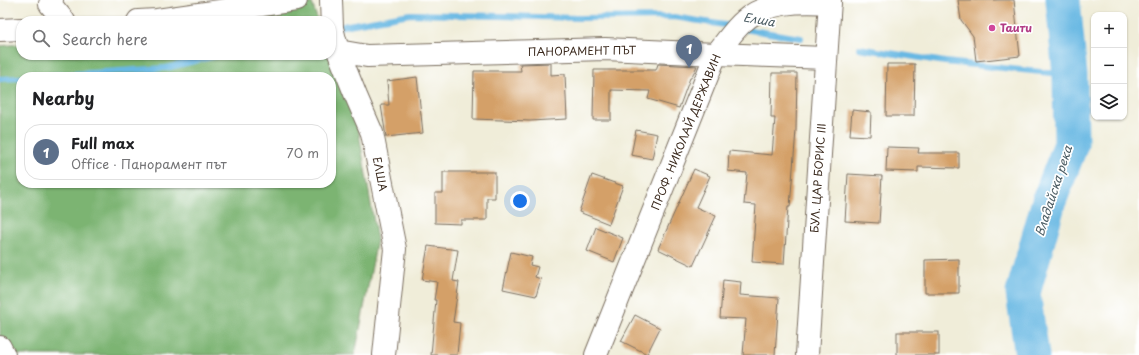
<!DOCTYPE html>
<html lang="en">
<head>
<meta charset="utf-8">
<style>
	body { margin:0; font-family:"Playpen Sans",sans-serif; background:#f2f2f2; color:#202124 }
	.controls { position:absolute; right:12px; top:12px; display:grid; overflow:hidden; border-radius:8px; box-shadow:0 1px 3px #0004 }
	.controls button { width:36px; height:36px; display:grid; place-items:center; padding:0; border:0; border-bottom:1px solid #e0e0e0; background:#fff; color:#202124; font:20px sans-serif }
	.you { position:absolute; left:520px; top:201px; width:14px; height:14px; margin:-10px; border:3px solid #fff; border-radius:50%; background:#1a73e8; box-shadow:0 0 0 6px #1a73e833 }
	.badge { display:grid; place-items:center; width:26px; height:26px; border-radius:50%; background:#c8321e; color:#fff; font-size:13px; font-weight:700 }
	.pin { position:absolute; translate:-50% -33px; filter:drop-shadow(0 1px 2px #0008) }
	.pin::after { content:''; position:absolute; top:21px; width:14px; height:12px; background:inherit; clip-path:polygon(0 0,100% 0,50% 100%) }
	.list { margin:0; padding:0; list-style:none }
	h2 { display:flex; justify-content:space-between; align-items:center; height:52px; margin:0; padding:0 16px; font-size:17px }
	h2 small { font-size:13px; font-weight:400; color:#757577 }
	.list li { display:grid; grid-template-columns:26px 1fr auto; gap:12px; align-items:center; box-sizing:border-box; height:56px; margin:0 8px 8px; padding:0 8px; border:1px solid #e0e0e0; border-radius:16px }
	.list b { display:block; font-size:15px; white-space:nowrap }
	.list p { margin:0; font-size:13px; white-space:nowrap; color:#757577 }
	.list em { font-size:13px; font-style:normal; color:#757577 }
	.icon { flex:none; width:22px; height:22px; fill:none; stroke:currentColor; stroke-width:2; stroke-linecap:round; stroke-linejoin:round }
	.map { position:relative; flex:none; width:1139px; height:355px; overflow:hidden }
	.search { position:absolute; background:#fff; box-shadow:0 1px 3px #0004; left:16px; top:16px; width:320px; height:44px; display:flex; align-items:center; gap:10px; box-sizing:border-box; padding:0 14px; border-radius:16px; color:#757577; font-size:15px }
	.panel { position:absolute; background:#fff; box-shadow:0 1px 3px #0004; left:16px; top:72px; width:320px; height:116px; border-radius:16px }
	.map>svg:first-child { display:block }
	.forest { fill:#7cb472; stroke:#5c6f48; fill-rule:evenodd }
	.lines { fill:none; stroke-linecap:round; stroke-linejoin:round }
	.stream { stroke:#68b8e3; stroke-width:6 }
	.river { stroke:#68b8e3; stroke-width:35 }
	.building { fill:#d4a068 }
	.minor-casing { stroke:#7a6e5f; stroke-width:24 }
	.secondary-casing { stroke:#7a6e5f; stroke-width:24 }
	.primary-casing { stroke:#7a6e5f; stroke-width:24 }
	.minor { stroke:#fff; stroke-width:22 }
	.secondary { stroke:#fff; stroke-width:22 }
	.primary { stroke:#fff; stroke-width:22 }
	.hotel-dot { fill:#d1479c; stroke:#fff; stroke-width:1.5 }
	.labels { text-anchor:middle; stroke-width:3.5; stroke-linejoin:round; paint-order:stroke }
	.hotel-label { font-size:11px; font-weight:bold; fill:#b23c85; stroke:#fff; text-anchor:start }
	.street-label { font-size:11px; fill:#3b2a1e; stroke:#fff }
	.water-label { font-size:12px; font-style:italic; fill:#4b5c63; stroke:#fff }
</style>
</head>
<body>
<div class="map">
<svg width="1139" height="355" viewBox="0 0 1139 355">
	<rect width="100%" height="100%" fill="#fff"/>
	<filter id="ink" filterUnits="userSpaceOnUse"><feTurbulence type="fractalNoise" baseFrequency=".025" numOctaves="2"/><feDisplacementMap in="SourceGraphic" scale="8" xChannelSelector="R" yChannelSelector="G"/><feConvolveMatrix kernelMatrix="1 2 1 2 8 2 1 2 1" color-interpolation-filters="sRGB"/></filter>
	<filter id="wash" filterUnits="userSpaceOnUse"><feTurbulence type="fractalNoise" baseFrequency=".012" numOctaves="4" result="noise"/><feDisplacementMap in="SourceGraphic" scale="16" xChannelSelector="R" yChannelSelector="G"/><feGaussianBlur stdDeviation="0.9" result="paint"/><feColorMatrix in="noise" values="0 0 0 0 0 0 0 0 0 0 0 0 0 0 0 0 0 1.4 0 .05"/><feComposite in="paint" operator="in"/></filter>
	<g filter="url(#wash)">
		<rect width="100%" height="100%" fill="#f0edd9"/>
		<g class="forest">
			<polygon points="312,3 318,21 206,21"/>
			<path d="M21,44v11h310l27,72 19,113 -22,115h-355v-309zM21,77h310v106h-310z"/>
		</g>
		<g class="lines">
			<g class="stream">
				<polyline points="337,27 410,14 580,18 674,17 731,26"/>
				<polyline points="744,29 801,38"/>
				<polyline points="859,48 945,62 1070,75"/>
				<polyline points="29,77 166,68 219,55"/>
				<polyline points="0,79 21,78"/>
			</g>
			<polyline class="river" points="1032,355 1023,293 1049,201 1071,144 1070,75 1063,0"/>
		</g>
		<g id="blocks">
			<g class="building">
				<polygon points="958,0 1014,0 1020,56 976,61 973,36 961,20"/>
				<polygon points="551,63 551,75 565,74 567,119 530,121 473,119 474,71 521,71 520,64"/>
				<polygon points="658,64 697,66 691,78 690,78 679,108 648,99 650,91 611,90 611,120 593,120 594,70 656,70"/>
				<polygon points="887,64 915,64 914,116 886,116"/>
				<polygon points="772,73 797,73 796,130 790,207 788,207 784,264 752,262 756,205 744,204 747,173 728,171 729,151 772,155 775,118 771,118"/>
				<polygon points="417,77 423,133 386,137 381,105 389,105 387,81"/>
				<polygon points="852,110 871,112 870,136 850,135"/>
				<polygon points="636,130 657,134 652,159 631,155"/>
				<polygon points="887,147 919,148 918,153 959,153 959,168 918,167 918,172 886,171"/>
				<polygon points="694,169 710,176 696,207 716,216 693,266 658,249"/>
				<polygon points="443,172 495,172 495,198 487,198 487,220 461,220 461,224 435,223 435,193 443,193"/>
				<polygon points="848,174 882,176 879,223 845,221"/>
				<polygon points="592,175 623,186 609,224 579,212"/>
				<polygon points="596,227 623,238 614,262 587,251"/>
				<polygon points="428,246 458,250 453,281 459,282 453,322 460,323 457,355 431,355 436,300 434,300 437,282 422,280"/>
				<polygon points="511,252 532,257 530,265 538,267 535,277 541,279 536,296 503,289"/>
				<polygon points="959,259 959,293 925,293 925,260"/>
				<polygon points="723,280 741,282 740,295 779,298 775,355 743,355 746,319 720,318"/>
				<polygon points="635,315 660,328 647,354 621,341"/>
				<rect x="897" y="332" width="42" height="23"/>
			</g>
		</g>
	</g>
	<g filter="url(#ink)">
		<use href="#blocks" fill-opacity="0" stroke="#7a6e5f" stroke-width="1"/>
		<g class="lines">
			<defs>
				<g id="minor">
					<polyline points="52,0 50,4 64,21"/>
					<polyline points="331,0 332,28 338,51 356,96 372,133 395,249 384,355"/>
					<polyline points="138,21 157,20 296,0"/>
					<polyline points="0,30 21,29"/>
					<polyline points="338,51 367,56 605,49 716,54"/>
					<polyline points="0,347 4,355"/>
				</g>
				<g id="secondary">
					<polyline points="716,54 826,58"/>
					<path d="M596,355l120,-301c9,-10 18,-25 28,-33 22,-20 58,-20 86,-18"/>
				</g>
				<polyline id="primary" points="807,355 830,0"/>
			</defs>
			<use href="#minor" class="minor-casing"/>
			<use href="#secondary" class="secondary-casing"/>
			<use href="#primary" class="primary-casing"/>
			<use href="#minor" class="minor"/>
			<use href="#secondary" class="secondary"/>
			<use href="#primary" class="primary"/>
		</g>
	</g>
	<circle class="hotel-dot" cx="992" cy="28" r="4"/>
	<g class="labels">
		<g class="hotel-label">
			<text x="1000" y="32">Таити</text>
		</g>
		<g class="street-label">
			<text transform="translate(582 51) rotate(-1)" y="4">ПАНОРАМЕНТ ПЪТ</text>
			<text transform="translate(686 132) rotate(-68)" y="4">ПРОФ. НИКОЛАЙ ДЕРЖАВИН</text>
			<text transform="translate(380 174) rotate(79)" y="4">ЕЛША</text>
			<text transform="translate(818 178) rotate(-86)" y="4">БУЛ. ЦАР БОРИС III</text>
		</g>
		<g class="water-label">
			<text transform="translate(759 20) rotate(10)" y="4">Елша</text>
			<text transform="translate(1054 191) rotate(-72)" y="4">Владайска река</text>
		</g>
	</g>
</svg>
<div class="controls">
<button>+</button>
<button>−</button>
<button><svg class="icon" aria-label="layers" viewBox="0 0 24 24"><path d="M12 4l9 5-9 5-9-5zM3 14l9 5 9-5"/></svg></button>
</div>
<div class="you"></div>
<div class="pin badge" style="left:689px;top:68px;background:#5c6f8a">1</div>
<div class="search"><svg class="icon" aria-label="search" viewBox="0 0 24 24"><circle cx="10" cy="10" r="6"/><path d="M15 15l6 6"/></svg>Search here</div>
<section class="panel">
<h2>Nearby<small></small></h2>
<ul class="list">
<li><span class="badge" style="background:#5c6f8a">1</span><div><b>Full max</b><p>Office · Панорамент път</p></div><em>70 m</em></li>
</ul>
</section>
</div>
</body>
</html>
